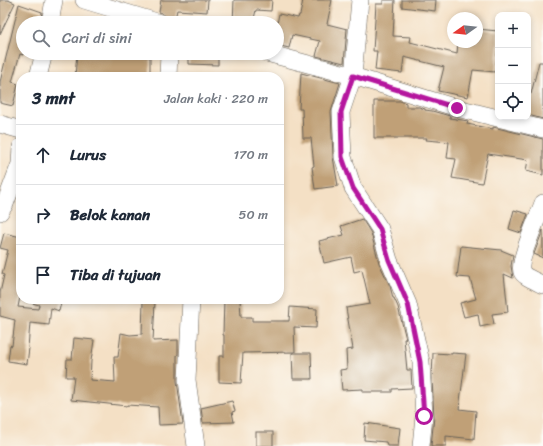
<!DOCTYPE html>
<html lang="id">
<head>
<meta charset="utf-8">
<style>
	body { margin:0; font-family:Sriracha,sans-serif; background:#f6f6f7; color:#1f2937 }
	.controls { position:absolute; right:12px; top:12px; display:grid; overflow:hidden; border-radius:8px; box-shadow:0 2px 6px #0003 }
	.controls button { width:36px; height:36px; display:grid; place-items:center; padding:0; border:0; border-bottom:1px solid #e0e1e3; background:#fff; color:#1f2937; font:20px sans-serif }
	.compass { position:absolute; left:447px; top:12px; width:36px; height:36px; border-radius:50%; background:#fff; box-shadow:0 2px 6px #0003; rotate:255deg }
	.stop { position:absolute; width:12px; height:12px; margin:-9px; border:3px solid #b5179e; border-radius:50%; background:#fff }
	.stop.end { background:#b5179e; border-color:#fff; box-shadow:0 1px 4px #0008 }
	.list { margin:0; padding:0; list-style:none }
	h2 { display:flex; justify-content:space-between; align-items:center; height:52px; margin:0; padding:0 16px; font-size:17px }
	h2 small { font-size:13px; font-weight:400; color:#747a83 }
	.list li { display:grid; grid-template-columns:26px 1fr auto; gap:12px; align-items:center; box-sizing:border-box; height:60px; padding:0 16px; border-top:1px solid #e0e1e3 }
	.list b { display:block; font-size:15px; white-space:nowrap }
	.list em { font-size:13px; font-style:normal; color:#747a83 }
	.icon { flex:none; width:22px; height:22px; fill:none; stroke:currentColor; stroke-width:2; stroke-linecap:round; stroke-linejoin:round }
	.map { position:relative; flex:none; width:543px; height:446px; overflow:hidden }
	.search { position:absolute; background:#fff; box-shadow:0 2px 6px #0003; left:16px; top:16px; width:268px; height:44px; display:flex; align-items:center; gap:10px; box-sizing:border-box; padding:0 14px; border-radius:22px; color:#747a83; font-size:15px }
	.panel { position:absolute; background:#fff; box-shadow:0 2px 6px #0003; left:16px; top:72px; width:268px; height:232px; border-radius:16px }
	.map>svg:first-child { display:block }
	.building { fill:#c0a077 }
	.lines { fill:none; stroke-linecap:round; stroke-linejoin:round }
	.minor-casing { stroke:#686157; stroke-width:18 }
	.minor { stroke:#fff; stroke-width:17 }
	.route { stroke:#b5179e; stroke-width:5 }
</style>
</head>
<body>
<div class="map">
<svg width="543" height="446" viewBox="0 0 543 446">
	<rect width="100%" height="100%" fill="#fdfcf7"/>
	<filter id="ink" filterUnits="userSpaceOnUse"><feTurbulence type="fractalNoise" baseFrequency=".025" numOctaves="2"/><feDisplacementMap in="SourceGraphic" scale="8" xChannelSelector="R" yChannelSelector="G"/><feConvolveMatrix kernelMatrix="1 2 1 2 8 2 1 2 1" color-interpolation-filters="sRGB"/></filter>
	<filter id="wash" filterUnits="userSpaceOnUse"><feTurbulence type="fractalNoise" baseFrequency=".012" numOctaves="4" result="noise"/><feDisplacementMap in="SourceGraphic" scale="16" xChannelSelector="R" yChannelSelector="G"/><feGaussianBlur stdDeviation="0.9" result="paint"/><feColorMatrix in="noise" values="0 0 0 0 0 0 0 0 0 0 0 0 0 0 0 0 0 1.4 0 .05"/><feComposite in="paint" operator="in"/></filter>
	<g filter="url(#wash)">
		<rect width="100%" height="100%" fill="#f4e0c5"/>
		<g id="blocks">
			<g class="building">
				<polygon points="0,0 8,0 15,3 0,34"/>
				<polygon points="161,0 208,0 207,12 177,10 175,19 168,18 163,14 159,12"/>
				<polygon points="234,0 272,0 271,11 256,10 253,23 233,23"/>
				<polygon points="303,0 332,0 327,24 347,29 344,63 316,56 320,41 292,35 289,48 277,45 277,24 279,14 298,18 299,15 300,15"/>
				<polygon points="383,0 395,0 393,36 411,37 410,42 457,54 458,42 477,42 477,29 498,31 498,46 495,72 473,70 468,97 438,91 444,67 404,57 402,73 375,70 377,51 373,51 376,4 383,4"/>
				<polygon points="402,0 436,0 435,11 402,7"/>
				<polygon points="19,4 42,12 40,23 23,23 23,55 20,54 12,82 18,84 13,106 0,103 0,82"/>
				<polygon points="77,53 102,53 102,54 150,57 150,77 75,77"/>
				<polygon points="189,53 218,53 218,65 189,64"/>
				<polygon points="539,62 543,62 543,119 528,115 528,93 531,94"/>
				<polygon points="301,73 340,83 331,112 333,157 338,186 315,189 312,167 314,166 311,138 303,138 302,109 299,109"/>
				<polygon points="374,101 400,101 406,103 406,107 419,107 425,109 425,110 432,111 450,116 450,118 468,121 467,124 493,129 493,127 543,139 543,175 526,171 528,160 488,154 482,183 452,178 456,159 447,158 449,142 426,140 427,138 374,138"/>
				<polygon points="514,210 528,214 521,233 509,229"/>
				<polygon points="362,219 371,233 379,263 390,286 393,298 394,298 398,307 406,339 404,339 407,370 411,370 412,388 392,389 392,392 363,392 363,389 342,390 340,370 347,369 346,350 353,349 346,308 370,304 362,270 354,272 351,257 324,263 319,241 344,235 341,226"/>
				<polygon points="543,230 543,258 534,254"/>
				<polygon points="4,233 21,237 21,292 18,307 38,309 39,305 29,302 30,299 62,299 59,311 51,308 49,325 30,323 28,348 29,348 27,364 8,361 10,345 12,346 15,320 0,316 0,293 4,275 2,274 8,250 0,248"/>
				<polygon points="461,246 501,250 513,255 511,266 513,278 504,274 508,312 492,314 494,324 480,327 478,314 464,317 460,303 476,299 470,278 457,277"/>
				<polygon points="224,299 240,299 241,317 252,317 252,321 289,321 290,307 317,309 316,328 294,327 295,352 243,353 241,383 219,382 219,356 224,356 224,335 223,335"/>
				<polygon points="143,301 155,302 153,341 178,340 178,355 177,355 177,381 183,424 159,425 158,407 127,405 127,406 71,400 74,377 66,377 67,359 72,359 74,338 94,340 91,361 90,380 115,382 114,357 118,357 121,333 130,335 142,334"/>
				<polygon points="292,353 311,353 312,379 293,379"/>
				<polygon points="433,353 452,354 452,353 466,354 459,409 476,411 474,439 446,436 446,446 431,446 434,417 432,379"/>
				<polygon points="232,401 235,411 232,412 234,422 203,423 201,408"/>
				<polygon points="365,423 400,428 398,446 387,446 386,442 364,440"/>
				<rect x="256" y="432" width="17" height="14"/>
			</g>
		</g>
	</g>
	<g filter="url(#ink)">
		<use href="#blocks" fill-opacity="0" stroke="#686157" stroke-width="1"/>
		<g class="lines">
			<defs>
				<g id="minor">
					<polyline points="84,0 160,23"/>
					<polyline points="360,0 353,76 341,112 343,157 353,188 380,229 389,260 408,304 421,362 424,416 421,446"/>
					<polyline points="50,23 54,0"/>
					<polyline points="267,53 353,76 457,108 543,129"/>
					<polyline points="38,77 44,53"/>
					<polyline points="168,77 169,53"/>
					<polyline points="0,124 21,130"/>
					<path d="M543,203c-4,12 -26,60 -21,69 2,5 16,10 21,13"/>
					<polyline points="0,212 5,204 20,164 21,147"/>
					<polyline points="191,299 187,380 196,446"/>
				</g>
			</defs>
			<use href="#minor" class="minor-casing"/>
			<use href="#minor" class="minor"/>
		</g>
	</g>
	<g class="lines" filter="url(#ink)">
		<polyline class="route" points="424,416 420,362 408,304 389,260 380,229 353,188 342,157 341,112 353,76 457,108"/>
	</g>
</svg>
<div class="controls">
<button>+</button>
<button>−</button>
<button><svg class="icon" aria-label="locate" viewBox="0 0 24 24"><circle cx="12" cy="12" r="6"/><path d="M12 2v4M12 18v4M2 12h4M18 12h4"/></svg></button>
</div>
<svg class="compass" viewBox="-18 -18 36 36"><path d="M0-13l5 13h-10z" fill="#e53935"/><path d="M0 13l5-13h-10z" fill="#747a83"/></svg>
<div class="stop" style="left:424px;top:416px"></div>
<div class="stop end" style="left:457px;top:108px"></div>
<div class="search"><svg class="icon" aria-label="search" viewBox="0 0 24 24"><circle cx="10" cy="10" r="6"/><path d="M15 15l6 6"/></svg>Cari di sini</div>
<section class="panel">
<h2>3 mnt<small>Jalan kaki · 220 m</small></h2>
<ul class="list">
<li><svg class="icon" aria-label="ahead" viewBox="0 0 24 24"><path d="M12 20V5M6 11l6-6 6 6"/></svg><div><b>Lurus</b></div><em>170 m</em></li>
<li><svg class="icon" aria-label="right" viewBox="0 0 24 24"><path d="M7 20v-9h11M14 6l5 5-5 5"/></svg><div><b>Belok kanan</b></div><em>50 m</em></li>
<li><svg class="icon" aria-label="arrive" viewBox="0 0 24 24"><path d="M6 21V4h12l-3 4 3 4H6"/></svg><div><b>Tiba di tujuan</b></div></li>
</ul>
</section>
</div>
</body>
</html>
